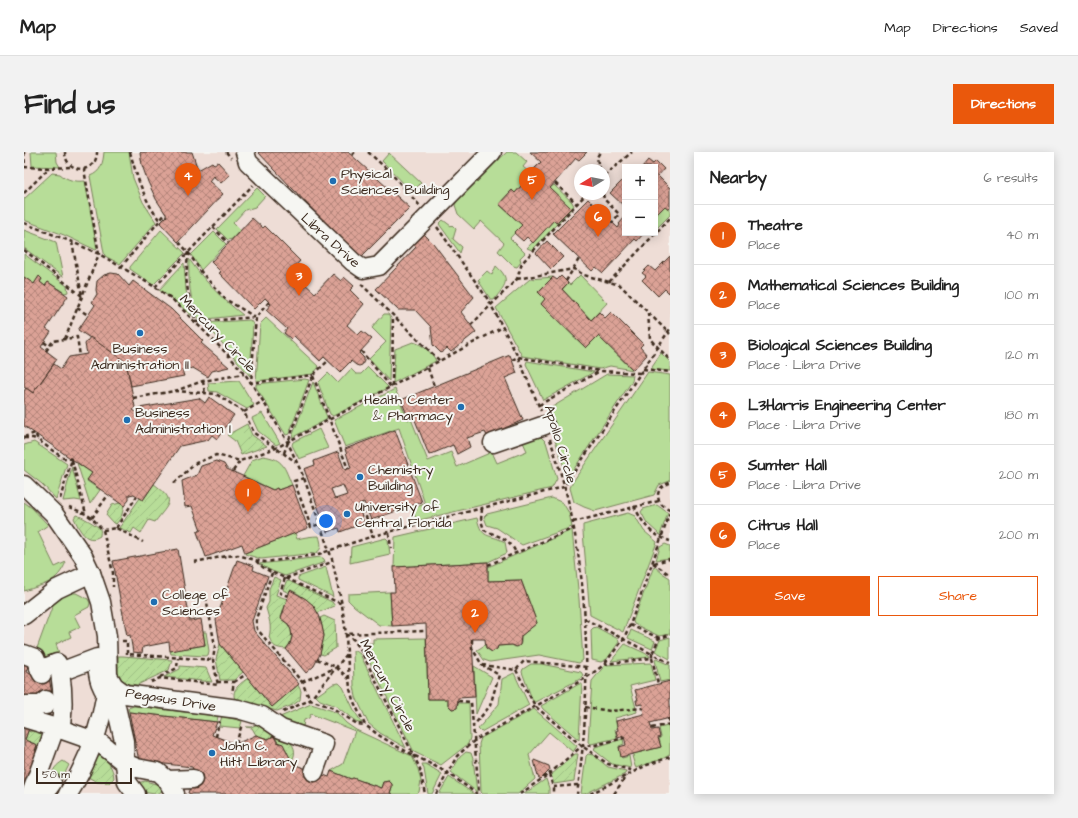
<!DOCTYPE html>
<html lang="en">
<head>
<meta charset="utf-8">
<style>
	body { margin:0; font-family:"Architects Daughter",sans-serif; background:#f2f2f2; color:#222 }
	.controls { position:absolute; right:12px; top:12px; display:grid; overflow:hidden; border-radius:0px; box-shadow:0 2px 10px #0003 }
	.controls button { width:36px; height:36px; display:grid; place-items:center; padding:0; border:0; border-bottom:1px solid #e0e0e0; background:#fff; color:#222; font:20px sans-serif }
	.compass { position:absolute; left:550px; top:12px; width:36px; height:36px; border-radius:50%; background:#fff; box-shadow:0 2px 10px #0003; rotate:260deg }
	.scale { position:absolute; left:12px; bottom:10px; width:96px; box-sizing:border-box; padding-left:4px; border:2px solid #3b2a1e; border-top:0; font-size:11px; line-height:14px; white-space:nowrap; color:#3b2a1e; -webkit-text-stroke:3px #f6f6f2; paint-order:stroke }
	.you { position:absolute; left:302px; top:369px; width:14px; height:14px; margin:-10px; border:3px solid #fff; border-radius:50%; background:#1a73e8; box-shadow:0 0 0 6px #1a73e833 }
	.badge { display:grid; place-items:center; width:26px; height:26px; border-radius:50%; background:#ea580c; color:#fff; font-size:13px; font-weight:700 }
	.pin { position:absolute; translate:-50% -33px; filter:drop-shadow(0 1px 2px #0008) }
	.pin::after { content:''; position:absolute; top:21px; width:14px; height:12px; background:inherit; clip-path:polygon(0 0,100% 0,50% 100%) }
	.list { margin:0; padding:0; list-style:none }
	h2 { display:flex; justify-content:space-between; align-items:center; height:52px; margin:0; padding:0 16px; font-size:17px }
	h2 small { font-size:13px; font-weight:400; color:#767676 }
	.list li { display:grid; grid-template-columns:26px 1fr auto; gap:12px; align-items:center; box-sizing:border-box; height:60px; padding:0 16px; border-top:1px solid #e0e0e0 }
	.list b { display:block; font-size:15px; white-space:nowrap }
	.list p { margin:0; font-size:13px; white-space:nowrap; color:#767676 }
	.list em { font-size:13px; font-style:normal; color:#767676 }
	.actions { display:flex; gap:8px; padding:12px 16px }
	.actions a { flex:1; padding:9px 0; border:1px solid #ea580c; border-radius:0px; text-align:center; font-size:14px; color:#ea580c }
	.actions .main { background:#ea580c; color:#fff }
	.map { position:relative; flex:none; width:646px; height:642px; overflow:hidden; border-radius:0px }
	header { display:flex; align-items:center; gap:24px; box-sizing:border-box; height:56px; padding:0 20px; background:#fff; border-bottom:1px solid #e0e0e0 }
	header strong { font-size:19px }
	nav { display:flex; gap:22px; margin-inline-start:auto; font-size:14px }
	.intro { display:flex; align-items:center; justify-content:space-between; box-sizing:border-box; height:96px; padding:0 24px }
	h1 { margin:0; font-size:28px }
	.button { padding:10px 18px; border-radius:0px; background:#ea580c; color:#fff; font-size:14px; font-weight:700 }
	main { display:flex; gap:24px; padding:0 24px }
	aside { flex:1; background:#fff; border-radius:0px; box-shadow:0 2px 10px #0003 }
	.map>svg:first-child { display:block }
	.built { fill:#eeddd6; fill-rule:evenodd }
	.grass { fill:#b7dd98; stroke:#79845b }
	.garden { fill:url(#garden-furrows); stroke:#79845b }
	.building { fill:url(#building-cross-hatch); stroke:#3b2a1e; fill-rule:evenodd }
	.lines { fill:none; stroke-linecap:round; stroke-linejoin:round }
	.minor-casing { stroke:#3b2a1e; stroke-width:21 }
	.path { stroke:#3b2a1e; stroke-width:2.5; stroke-dasharray:4 3; stroke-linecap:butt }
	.minor { stroke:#f6f6f2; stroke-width:18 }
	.poi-dot { fill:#1f6fb2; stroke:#f6f6f2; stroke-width:1.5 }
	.labels { text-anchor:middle; stroke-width:4; stroke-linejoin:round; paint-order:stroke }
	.poi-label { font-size:14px; fill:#3b2a1e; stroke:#f6f6f2; text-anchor:start }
	.street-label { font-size:14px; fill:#3b2a1e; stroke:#f6f6f2 }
</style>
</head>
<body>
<header>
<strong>Map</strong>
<nav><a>Map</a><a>Directions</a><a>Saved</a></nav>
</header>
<div class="intro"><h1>Find us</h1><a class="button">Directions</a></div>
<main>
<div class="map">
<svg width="646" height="642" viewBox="0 0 646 642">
	<defs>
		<pattern id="garden-furrows" width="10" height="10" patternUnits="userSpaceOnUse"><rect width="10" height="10" fill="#b7dd98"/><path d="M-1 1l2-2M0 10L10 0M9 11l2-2" fill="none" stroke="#9ebe83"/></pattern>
		<pattern id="building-cross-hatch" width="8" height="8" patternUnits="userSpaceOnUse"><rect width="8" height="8" fill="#dba296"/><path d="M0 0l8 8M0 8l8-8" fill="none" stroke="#b3847a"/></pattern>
	</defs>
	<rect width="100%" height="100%" fill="#f6f6f2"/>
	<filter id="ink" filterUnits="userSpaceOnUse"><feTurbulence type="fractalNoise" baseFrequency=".025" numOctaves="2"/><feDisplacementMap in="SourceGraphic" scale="8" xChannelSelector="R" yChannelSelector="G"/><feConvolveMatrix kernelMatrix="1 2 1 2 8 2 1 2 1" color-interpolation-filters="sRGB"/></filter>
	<g filter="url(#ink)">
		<path class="built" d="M0,0h646v642h-646zM601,15h30v66h-30zM556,18h24v24h-24z"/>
		<g class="grass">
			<polygon points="7,0 32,0 33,10 36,15 8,14"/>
			<path d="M80,0h25l4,26 10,24 13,20 -36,42 -15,-8 -1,-3 -14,-77c11,-4 13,-13 14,-24z"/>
			<polygon points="483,0 492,0 503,10 499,15 506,21 506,24 491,41 488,38 475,52 498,73 486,86 501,101 496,106 497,110 493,115 489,114 474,99 480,91 457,69 450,77 434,62 431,53 435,44"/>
			<polygon points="365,1 397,31 388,40 358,9"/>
			<path d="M28,21l8,1c7,6 15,8 25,7l12,68 -1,1 -32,-15 -40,-15v-21z"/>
			<polygon points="530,33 548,50 550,54 510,96 508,98 503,96 530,68 533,71 546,56 526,36"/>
			<polygon points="233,36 241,44 231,55 221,58 209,71 216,78 208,87 204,88 193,77"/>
			<polygon points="641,54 644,57 646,56 646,63 631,78 631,64"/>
			<polygon points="419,68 427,74 428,73 432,77 429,87 438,95 436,101 415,72"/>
			<polygon points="0,78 32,90 39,125 0,96"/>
			<polygon points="137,78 161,101 129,133 106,117 106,115"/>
			<polygon points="190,80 202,92 177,118 167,103"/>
			<polygon points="0,102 43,134 44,140 41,141 24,130 21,134 16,130 18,127 15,125 10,132 0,125"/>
			<path d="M165,107c17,24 31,38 54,56l-45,5c-8,-21 -10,-40 -9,-61z"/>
			<polygon points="160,111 162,138 168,164 147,146 135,138"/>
			<path d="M472,114c16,14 9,19 -2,34h-3l-13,-20 9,-9 5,4z"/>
			<polygon points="556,123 583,151 567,168 538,138 544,131 546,133"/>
			<polygon points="529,125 515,140 521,147 517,152 562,196 574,184 609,218 586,214 576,217 498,204 472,156 506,127"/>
			<polygon points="360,162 364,162 367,166 365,229 345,207 362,190 348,176"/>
			<polygon points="242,166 295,215 289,222 232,229 236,172"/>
			<polygon points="226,168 229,172 226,224 187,178 178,171"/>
			<path d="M389,190c9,2 19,10 23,19l-43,22 2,-34z"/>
			<polygon points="637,201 646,210 646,219 626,217"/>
			<polygon points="503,209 570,220 519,248 502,212"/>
			<polygon points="344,215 364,235 364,236 309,264 306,262 294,231 304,221 314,231 327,217 332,222 337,222"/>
			<polygon points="624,220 646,223 646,329 635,333 630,343 571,359 560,355 550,350 546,336 548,331"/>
			<polygon points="583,222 609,223 608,229 548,320 544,321 539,312 523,263 525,257"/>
			<polygon points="281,227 285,228 265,282 262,283 232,235 232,232"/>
			<polygon points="215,229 230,253 223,257 193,240 185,239 184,231"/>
			<polygon points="289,230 303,265 302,268 269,285 268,285"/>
			<polygon points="371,237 384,268 387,267 404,309 427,300 433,315 468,300 473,311 503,299 498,288 509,283 516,284 522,290 533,327 528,336 392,369 389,356 401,352 375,276 321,295 310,268"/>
			<polygon points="238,261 256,291 252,293 234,279 228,266"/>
			<polygon points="295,277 304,296 275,307 268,293 269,290"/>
			<polygon points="10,290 43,312 32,347 18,332 0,318 0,293"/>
			<path d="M239,304c21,3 21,11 29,29l-14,5 -1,-2 -4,2 -30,-14 9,-16z"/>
			<polygon points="53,311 68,321 63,329 76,338 66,352"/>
			<polygon points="48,315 57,349 51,348 39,349"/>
			<polygon points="528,346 539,351 545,361 548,375 498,393 473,376 463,373 460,365 463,362"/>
			<path d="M0,350l8,6 16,17 -10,7 17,35 11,-5c-9,21 -21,22 -42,29z"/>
			<polygon points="633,353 644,361 636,383 623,371 617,360 619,357"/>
			<polygon points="604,361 611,364 620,379 633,390 599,480 566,463 559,380 559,373"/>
			<path d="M453,366c5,22 11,15 28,24l2,11 -19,9 -94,5 1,-30z"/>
			<polygon points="548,378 555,447 559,508 555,511 515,503 466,510 460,508 453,498 461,493 462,496 468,500 473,497 474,494 488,493 491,495 495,494 497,491 497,484 513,471 497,428 464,429 464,415"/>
			<path d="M271,381l2,6c8,-2 15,-3 22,-3 2,7 4,13 -3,17l-55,6 -16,-5v-1z"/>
			<polygon points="362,386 364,388 366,402 326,411 327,395"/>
			<polygon points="641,392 646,394 646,406 632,408 636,395"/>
			<polygon points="297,405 300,407 301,410 261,424 248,419 235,412"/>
			<polygon points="630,414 638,421 646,426 646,482 635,484 610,472 609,469"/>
			<polygon points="302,415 309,445 274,428 274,425"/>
			<polygon points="366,440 368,474 355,473 330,454 324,448 324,442"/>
			<polygon points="46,441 52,441 64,447 66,451 65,455 50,463 56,475 45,480 47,485 32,492 36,504 20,512 12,499 31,447"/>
			<polygon points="572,475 594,487 595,490 583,507 577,510 568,508 567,478 569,476"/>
			<polygon points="607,478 631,489 628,497 604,486"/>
			<polygon points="179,480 182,480 185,499 184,503 181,504 147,502 146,499 181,493"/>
			<polygon points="646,485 646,507 631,499 636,488"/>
			<polygon points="402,486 404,547 424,547 424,553 428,557 433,556 434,551 445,551 446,586 444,592 417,613 390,600 337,492 349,491 349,487"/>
			<polygon points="601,492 625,503 626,505 587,509"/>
			<polygon points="329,499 332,499 336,502 382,596 356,581 344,571 332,545 330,534"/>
			<polygon points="632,507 646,513 646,528 636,530 631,508"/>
			<polygon points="627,511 631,528 606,534 613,560 591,566 593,576 591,577 593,586 567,592 564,590 568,529 581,513"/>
			<polygon points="507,512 517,512 557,520 559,523 556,527 511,550 509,550 498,520 499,517"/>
			<polygon points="450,514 468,525 452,562"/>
			<polygon points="490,521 505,553 457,580 454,577 475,552 478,527"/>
			<polygon points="315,531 319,535 331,560 338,571 334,571 312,554 296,548 292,544 309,532"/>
			<polygon points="555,532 558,532 555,588 519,557 517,554"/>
			<path d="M287,552l19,6 7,3 9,10 10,7 56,26 6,13 3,12 -2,11 -2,2h-25l-2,-1c2,-4 4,-9 -1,-12l-6,1 -2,6 -28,-10 -2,1 -20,-8 12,-7 12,-33 -44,-17 -2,4 -5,2 -1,7 -18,-6 -5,-4z"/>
			<polygon points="110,554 194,564 193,570 105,560 104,556"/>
			<polygon points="510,557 553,594 549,600 525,580 505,603 511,627 494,642 459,642 457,640 455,592 457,586"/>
			<polygon points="198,564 218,569 216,576 195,574"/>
			<path d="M644,574l2,10v18c-5,6 -25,10 -34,14l-1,-2 -3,-10h2l-1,-2 28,-7 -2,-9 2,-1 -2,-9z"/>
			<polygon points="599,587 600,592 595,594 598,606 605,604 607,616 588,612 570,598 571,595"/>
			<polygon points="442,600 447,601 449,607 453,640 427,620 436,605"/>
			<polygon points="564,602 569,603 584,615 602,619 601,622 561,642 557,642 562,604"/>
			<path d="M39,609l6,4 -7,14 -10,15c0,-15 -4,-24 11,-33z"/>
			<polygon points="398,612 402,612 418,622 408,642 404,642 400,617"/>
			<polygon points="425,625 450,642 415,642"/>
			<polygon points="522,627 525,636 525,642 500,642"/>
		</g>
		<g class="garden">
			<polygon points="223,272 228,283 243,294 217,303 211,289 203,283"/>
			<path d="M130,332c23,17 15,19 1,38l-6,-2 -8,13 -7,-5 -3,5 -12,-5 21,-30 3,2z"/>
			<polygon points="96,351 100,354 97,366 92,372 89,371 82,363 88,353"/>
			<path d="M52,363c5,1 21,10 24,14 1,3 0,4 0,7 -14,9 -21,-7 -26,-18z"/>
			<path d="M250,425l7,3 -5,15 11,4 -6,19c12,8 14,20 5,31 -11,-1 -13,-2 -17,-12 3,-11 0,-18 -3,-29l3,-6v-13z"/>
			<path d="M265,429l43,21 3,4 -18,7c-7,-11 -15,-18 -26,-23l-2,3 -6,-3 3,-8z"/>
			<polygon points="300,464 311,469 312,496 300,503 296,502 300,483 296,466"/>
			<polygon points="196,492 219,520 210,528 196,528 192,507"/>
			<polygon points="94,504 99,504 148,508 145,518 113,533 105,532 98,528 94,521"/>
			<polygon points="156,514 182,516 188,530 140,525 156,517"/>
			<path d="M224,526l24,29 26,-22 3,6 -1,9 -7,5 -16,6 -42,-11c-4,-11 5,-16 13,-22z"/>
			<path d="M236,571c14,8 45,19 31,39l-17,-26 -6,3 -12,-4 -4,-7 -6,-1h5z"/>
			<polygon points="8,575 21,579 19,602 11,599 13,593 1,588 4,579 7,580"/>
			<path d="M75,601c8,7 14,14 15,25l-5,5 -12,-1 -9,-5z"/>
			<polygon points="551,602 554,602 550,629 530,632 527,623"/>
			<polygon points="121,629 132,632 139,639 131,642 117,640 113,631"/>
		</g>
		<g class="building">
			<polygon points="116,0 168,0 174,18 188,10 190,12 194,10 206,23 197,31 189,24 185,29 199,42 154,90 136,71 143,64 132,47 124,30 118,13"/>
			<polygon points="234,0 324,0 386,56 335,107"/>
			<polygon points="506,0 563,0 555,8 552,6 526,36 547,56 532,71 530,68 509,91 503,85 499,89 490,81 498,73 475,52 488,38 491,41 506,24 506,21 517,10"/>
			<polygon points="624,8 629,12 632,9 640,17 634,24 646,36 646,56 645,57 641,54 631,64 631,15 618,15"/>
			<polygon points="600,27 601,28 601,55 586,41"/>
			<polygon points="564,47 594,76 596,73 595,72 601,65 601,81 620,81 613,89 611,87 579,121 572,115 568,119 529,82"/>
			<polygon points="228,66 239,76 241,74 276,109 267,119 271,122 275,117 279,116 283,118 285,122 284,125 280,131 291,141 309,122 317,129 320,125 330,134 326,138 340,152 323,173 334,183 338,179 348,187 335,201 340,206 340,209 338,213 335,214 332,213 327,209 316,220 300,205 296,209 270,184 267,187 260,181 263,177 242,158 247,152 241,146 230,157 195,121 197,120 187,110"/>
			<polygon points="399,81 409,91 450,145 437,160 452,180 427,200 423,196 417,201 409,193 407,175 391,158 374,158 352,137 392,95 389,91"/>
			<polygon points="523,89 539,105 527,117 512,101"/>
			<polygon points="646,104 646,141 645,141 641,137 634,144 618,128 622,124 618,121 625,114 631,119"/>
			<polygon points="87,121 94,122 105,134 109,129 147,157 179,189 177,191 205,215 188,219 184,225 169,216 158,218 160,224 107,234 102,210 54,178 71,153 68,150 73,142 72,138 73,129 80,123"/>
			<polygon points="15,124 18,127 16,130 21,134 24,130 44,144 22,177 27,180 17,195 33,207 9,241 0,235 0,125 10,132"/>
			<polygon points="537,124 544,131 538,137 567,168 575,160 581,166 587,160 619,192 616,195 623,203 609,218 574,184 562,196 517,152 521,147 514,140 529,125 533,128"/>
			<polygon points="66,185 102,210 111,255 109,258 112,260 115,256 175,246 181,251 185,245 210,263 193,287 188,283 184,288 156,294 119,348 110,342 105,343 105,348 100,354 63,328 68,321 0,274 0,239 2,236 9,241 30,212 37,217 45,205 63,202 61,192"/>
			<polygon points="486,203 493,221 481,226 499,268 463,284 461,280 443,286 446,295 433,302 429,293 405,303 389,263 384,265 377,248"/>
			<path d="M371,278l27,72 -51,18 -7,-18 -6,3 6,18 -24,9 -1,-4 -12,4 -23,-63 11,-4 -1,-4 24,-9 7,18 6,-2 -6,-19zM319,333l4,10 -12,4 -4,-10z"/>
			<polygon points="192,309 200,312 203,317 249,338 253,336 254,338 268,333 284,376 221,401 218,392 182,405 173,380 177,378 168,354 161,355 158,329 173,323 177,314"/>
			<polygon points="154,397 166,469 177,467 181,493 146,499 145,490 119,495 118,501 109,500 106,483 103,484 89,409"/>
			<polygon points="213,408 230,414 229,418 244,424 228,469 230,479 275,532 248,555 196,492 192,468"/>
			<polygon points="464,410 464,429 497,428 513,471 497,484 496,493 493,495 488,493 474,494 473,497 468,500 462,496 461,487 448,487 451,545 434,546 433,556 428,557 424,553 424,547 404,547 402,472 368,474 366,440 371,440 370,415"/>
			<polygon points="266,438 282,447 289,453 295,463 298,474 300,484 296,502 290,514 282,521 262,497 266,492 268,485 267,478 264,472 257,467"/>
			<polygon points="0,509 5,511 2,520 13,524 24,520 29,548 0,550"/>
			<polygon points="646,529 646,566 626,571 628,578 634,577 636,585 634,586 637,595 597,605 595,595 602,593 600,584 594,586 592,579 594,578 592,569 620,562 618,552 613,553 612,548 614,548 611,538"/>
			<polygon points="105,560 193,570 188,583 212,592 232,583 244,587 250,584 253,590 259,592 269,612 305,625 307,619 327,627 329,626 357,636 359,630 365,629 368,632 368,635 366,641 368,642 167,642 164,641 171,621 168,615 115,609"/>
			<polygon points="0,574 5,576 1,588 13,593 11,599 19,602 0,642"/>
			<polygon points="510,608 525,614 526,618 517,627 514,625"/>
		</g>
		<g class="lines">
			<defs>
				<g id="minor">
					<polyline points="221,0 224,10 329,110 339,117 355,114 468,0"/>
					<polyline points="469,291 521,273"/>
					<polyline points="0,333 30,362 59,404 67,421 77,450 83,484 84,524 90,534 101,542 214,557 238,564 257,577 300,592 290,620"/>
					<polyline points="0,463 33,437 67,421"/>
					<polyline points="0,502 11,506 16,518"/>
					<polyline points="18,522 16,518 33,511 36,520"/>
					<polyline points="0,560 2,553 22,553 22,548"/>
					<path d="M0,566l36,11c4,-19 3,-38 0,-57l37,-14c0,18 3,33 18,44l9,39 1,22 12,5 21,4 9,8 8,14"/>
					<polyline points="36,577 76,591 101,611 103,630 112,642"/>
					<polyline points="143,628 169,627"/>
					<polyline points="7,642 31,576"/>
					<polyline points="12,642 17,628 28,631 20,642"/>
					<path d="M44,642c20,-32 32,-64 38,-101"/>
				</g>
			</defs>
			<use href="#minor" class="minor-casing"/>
			<g class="path">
				<polyline points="0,0 1,15"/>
				<path d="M41,0c0,22 32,23 32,0"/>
				<path d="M106,0c7,25 14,49 31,70"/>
				<polyline points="202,0 207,6"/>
				<polyline points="344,0 365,19 396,54"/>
				<polyline points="328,3 331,0"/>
				<polyline points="0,15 25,16 48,15"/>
				<polyline points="575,18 573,5 576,0"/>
				<polyline points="580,24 608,0"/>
				<polyline points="531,31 553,52"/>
				<polyline points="0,41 25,16"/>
				<polyline points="579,42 580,47 595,62 588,71"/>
				<polyline points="0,71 48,90 75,102 131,135 147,146 205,204 221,222 239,249 264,291 280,326 308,407 318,453 322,482 330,488 336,497 389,602 396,617 401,642"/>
				<polyline points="189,75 204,91"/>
				<polyline points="413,75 465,149 494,205 517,259"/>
				<polyline points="48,90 58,144"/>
				<polyline points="155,90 164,100 178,121 201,147 231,165"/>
				<polyline points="0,98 58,144"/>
				<polyline points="164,100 162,125 164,140 172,170 232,165"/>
				<polyline points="97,115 142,61"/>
				<polyline points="493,127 550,117 560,123 596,133 646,182"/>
				<polyline points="542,129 555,107"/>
				<polyline points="585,130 646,66"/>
				<polyline points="337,132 416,209"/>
				<polyline points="131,135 229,33"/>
				<polyline points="245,150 232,165 227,231 289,223"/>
				<polyline points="53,156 64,163"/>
				<polyline points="624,161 626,187 646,208"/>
				<polyline points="447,173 493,127 498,111 562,42"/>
				<polyline points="41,187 75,102 60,17"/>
				<polyline points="20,190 25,194"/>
				<polyline points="22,199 29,189 53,185 56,204"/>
				<polyline points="337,199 367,235"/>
				<polyline points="488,208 494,205 576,219 616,221"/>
				<polyline points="404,216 410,234"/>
				<polyline points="619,217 646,220"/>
				<polyline points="289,224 324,317"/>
				<polyline points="179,229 181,242"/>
				<polyline points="368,234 369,164"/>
				<polyline points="151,239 192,242 220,260 230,281 272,310"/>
				<polyline points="109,246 151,239 179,229 220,222"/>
				<polyline points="515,253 576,219"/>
				<polyline points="220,260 239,249"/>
				<polyline points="0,285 11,281 14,288 39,306 48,307"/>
				<polyline points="0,286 9,286 14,288"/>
				<path d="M526,287c9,28 18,56 23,85 17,87 17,182 4,270"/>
				<polyline points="260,301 289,223 304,209"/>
				<polyline points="48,308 62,362"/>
				<polyline points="209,319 216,309"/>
				<polyline points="280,326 270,329 287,375 296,372"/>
				<polyline points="150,331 172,311 192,303 216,309 252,296 479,175"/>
				<path d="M646,331c-17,4 -15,22 0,27"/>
				<polyline points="36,347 48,307"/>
				<polyline points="337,351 349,384"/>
				<path d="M610,354c10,19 15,28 36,35"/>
				<polyline points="45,355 62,362 68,366 79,378 89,421 89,435"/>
				<path d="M458,357l-1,11 3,10c14,7 25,7 32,23"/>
				<polyline points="68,366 84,343"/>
				<polyline points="549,370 635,349"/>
				<polyline points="92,376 113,344"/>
				<polyline points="79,378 92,376 119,390"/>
				<polyline points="365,381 367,396"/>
				<path d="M232,409c9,10 20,13 32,18 18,9 36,17 54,25"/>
				<polyline points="170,410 203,404 214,403 231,408 241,410 292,403 349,384 540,335 646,177"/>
				<polyline points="629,411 646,423"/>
				<polyline points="630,411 646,407"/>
				<polyline points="464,413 550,376"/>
				<polyline points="248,421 232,467 232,473 233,477 278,530 286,548 307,555 333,572 341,573"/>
				<polyline points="261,426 256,441 264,444"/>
				<polyline points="262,426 308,410"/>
				<polyline points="561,467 628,502 635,486 646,483"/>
				<polyline points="606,473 635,486"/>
				<polyline points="448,487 448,496 458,513 475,523 466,554 450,573"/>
				<polyline points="98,489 103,489 103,502 189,508"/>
				<polyline points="323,502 326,537 329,548 341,573 356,584 374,595 424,621 453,642"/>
				<polyline points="628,506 634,532"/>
				<polyline points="293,507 312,515 325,527"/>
				<polyline points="581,511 599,488 606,473 646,361"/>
				<polyline points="458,513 492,518 500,509 563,515"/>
				<polyline points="492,518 511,554 558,594 584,612 610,619"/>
				<polyline points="136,525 153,516 154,506"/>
				<polyline points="127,530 136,526 194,533 189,508 191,494 182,445"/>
				<polyline points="193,530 210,530 208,541"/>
				<polyline points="210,530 221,523"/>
				<polyline points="278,530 311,516"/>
				<polyline points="434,549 447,550 455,642"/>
				<polyline points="561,555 586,559 619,556"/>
				<polyline points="259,560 286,548 323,502 322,482 402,479"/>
				<polyline points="644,566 646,575"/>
				<polyline points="628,576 646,572"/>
				<polyline points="192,585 195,569"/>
				<polyline points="212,592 218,572"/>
				<polyline points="525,622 529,635 529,642"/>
				<polyline points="529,635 554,633"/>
				<polyline points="412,642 433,604 451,588 562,526 581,512 628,506 628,502 646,511"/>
				<polyline points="496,642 525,622 558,594 571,593 600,586"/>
				<polyline points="566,642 623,613 646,605"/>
				<polyline points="590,642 602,624"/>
			</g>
			<use href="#minor" class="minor"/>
		</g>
	</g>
	<g class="poi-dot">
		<circle cx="309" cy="29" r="4"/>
		<circle cx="116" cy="181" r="4"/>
		<circle cx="437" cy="255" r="4"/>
		<circle cx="103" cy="268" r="4"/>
		<circle cx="336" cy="325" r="4"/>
		<circle cx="323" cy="362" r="4"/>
		<circle cx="130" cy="450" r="4"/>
		<circle cx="188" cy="601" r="4"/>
	</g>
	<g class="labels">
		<g class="poi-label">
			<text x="317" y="26">Physical<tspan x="317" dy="16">Sciences Building</tspan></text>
			<text x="116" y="201" text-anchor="middle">Business<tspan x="116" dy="16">Administration II</tspan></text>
			<text x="429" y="252" text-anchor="end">Health Center<tspan x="429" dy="16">&amp; Pharmacy</tspan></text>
			<text x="111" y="265">Business<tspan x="111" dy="16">Administration I</tspan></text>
			<text x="344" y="322">Chemistry<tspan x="344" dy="16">Building</tspan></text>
			<text x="331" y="359">University of<tspan x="331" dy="16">Central Florida</tspan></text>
			<text x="138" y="447">College of<tspan x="138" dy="16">Sciences</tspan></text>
			<text x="196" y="598">John C.<tspan x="196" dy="16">Hitt Library</tspan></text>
		</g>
		<g class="street-label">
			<text transform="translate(307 88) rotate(42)" y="5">Libra Drive</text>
			<text transform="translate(194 181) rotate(46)" y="5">Mercury Circle</text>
			<text transform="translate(537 292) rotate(73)" y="5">Apollo Circle</text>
			<text transform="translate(364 533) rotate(62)" y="5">Mercury Circle</text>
			<text transform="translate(147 547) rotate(9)" y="5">Pegasus Drive</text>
		</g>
	</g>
</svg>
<div class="controls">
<button>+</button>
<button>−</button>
</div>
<svg class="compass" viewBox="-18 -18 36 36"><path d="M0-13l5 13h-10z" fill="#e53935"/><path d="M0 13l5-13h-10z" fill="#767676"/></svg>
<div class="scale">50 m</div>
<div class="you"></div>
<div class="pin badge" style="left:224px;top:360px">1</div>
<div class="pin badge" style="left:451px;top:481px">2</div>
<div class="pin badge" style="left:275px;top:144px">3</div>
<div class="pin badge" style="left:164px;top:44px">4</div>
<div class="pin badge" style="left:508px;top:48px">5</div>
<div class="pin badge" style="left:574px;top:85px">6</div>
</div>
<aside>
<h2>Nearby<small>6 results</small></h2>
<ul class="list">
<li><span class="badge">1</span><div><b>Theatre</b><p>Place</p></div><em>40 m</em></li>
<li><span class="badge">2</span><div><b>Mathematical Sciences Building</b><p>Place</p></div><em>100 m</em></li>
<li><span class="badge">3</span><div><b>Biological Sciences Building</b><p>Place · Libra Drive</p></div><em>120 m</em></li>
<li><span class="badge">4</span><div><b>L3Harris Engineering Center</b><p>Place · Libra Drive</p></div><em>180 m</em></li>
<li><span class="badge">5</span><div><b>Sumter Hall</b><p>Place · Libra Drive</p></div><em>200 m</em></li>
<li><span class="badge">6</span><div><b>Citrus Hall</b><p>Place</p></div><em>200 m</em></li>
</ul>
<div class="actions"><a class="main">Save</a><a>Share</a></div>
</aside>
</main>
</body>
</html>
